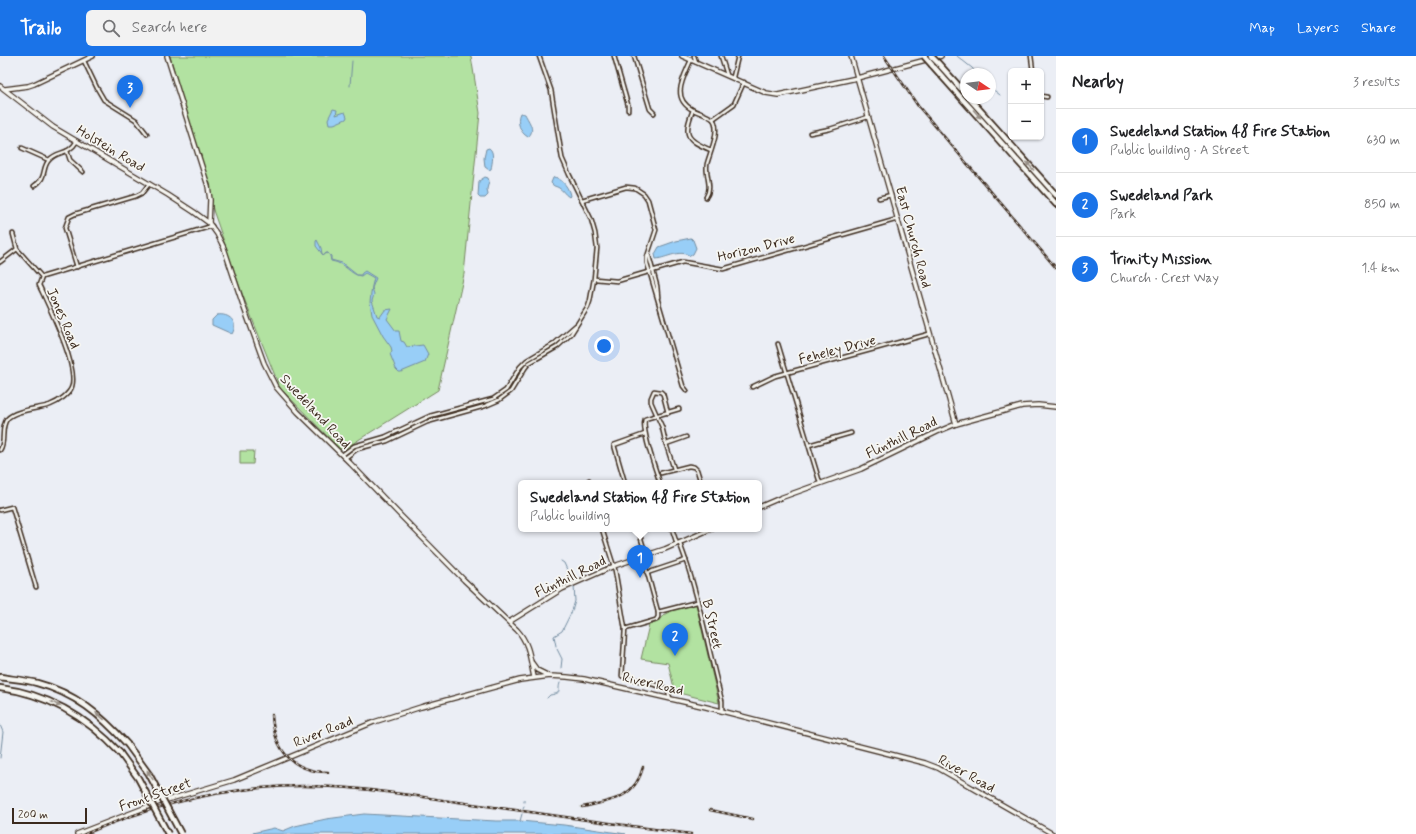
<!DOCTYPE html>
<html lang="en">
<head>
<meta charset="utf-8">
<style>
	body { margin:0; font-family:Mynerve,sans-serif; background:#f2f2f2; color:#202124 }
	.controls { position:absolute; right:12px; top:12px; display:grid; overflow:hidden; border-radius:6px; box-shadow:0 1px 3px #0004 }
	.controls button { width:36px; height:36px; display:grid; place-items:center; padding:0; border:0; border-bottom:1px solid #e0e0e0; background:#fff; color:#202124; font:20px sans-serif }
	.compass { position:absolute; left:960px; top:12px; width:36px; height:36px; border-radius:50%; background:#fff; box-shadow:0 1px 3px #0004; rotate:103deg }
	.scale { position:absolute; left:12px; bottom:10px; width:75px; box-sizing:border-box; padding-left:4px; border:2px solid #3b2a1e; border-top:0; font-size:11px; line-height:14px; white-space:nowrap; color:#3b2a1e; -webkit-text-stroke:3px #f6f6f2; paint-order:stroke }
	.you { position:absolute; left:604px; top:290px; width:14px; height:14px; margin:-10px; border:3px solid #fff; border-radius:50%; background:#1a73e8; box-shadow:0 0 0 6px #1a73e833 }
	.badge { display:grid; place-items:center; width:26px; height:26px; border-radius:50%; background:#1a73e8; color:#fff; font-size:13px; font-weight:700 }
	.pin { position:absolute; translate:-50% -33px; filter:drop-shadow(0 1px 2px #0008) }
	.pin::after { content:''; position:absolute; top:21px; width:14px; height:12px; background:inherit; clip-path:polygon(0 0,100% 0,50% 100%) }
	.popup { position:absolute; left:518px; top:424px; width:244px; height:52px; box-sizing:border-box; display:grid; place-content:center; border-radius:6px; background:#fff; filter:drop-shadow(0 1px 3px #0005); font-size:13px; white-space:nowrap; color:#757577 }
	.popup b { font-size:15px; color:#202124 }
	.popup::after { content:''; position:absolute; left:50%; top:100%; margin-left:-8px; border:8px solid transparent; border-top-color:#fff }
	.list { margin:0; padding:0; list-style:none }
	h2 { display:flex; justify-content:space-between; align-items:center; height:52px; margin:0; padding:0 16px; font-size:17px }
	h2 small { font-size:13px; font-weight:400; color:#757577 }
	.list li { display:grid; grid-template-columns:26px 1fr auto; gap:12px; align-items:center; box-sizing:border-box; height:64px; padding:0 16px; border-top:1px solid #e0e0e0 }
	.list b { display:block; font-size:15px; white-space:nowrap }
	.list p { margin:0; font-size:13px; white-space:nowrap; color:#757577 }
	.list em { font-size:13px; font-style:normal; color:#757577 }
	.icon { flex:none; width:22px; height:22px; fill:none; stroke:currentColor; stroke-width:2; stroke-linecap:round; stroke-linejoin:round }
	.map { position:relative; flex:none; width:1056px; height:778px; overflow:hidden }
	header { display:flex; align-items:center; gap:24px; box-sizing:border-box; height:56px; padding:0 20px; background:#1a73e8; color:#fff }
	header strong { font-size:19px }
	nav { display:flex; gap:22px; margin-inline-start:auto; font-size:14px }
	.search { width:280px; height:36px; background:#f2f2f2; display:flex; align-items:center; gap:10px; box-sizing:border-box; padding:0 14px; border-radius:6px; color:#757577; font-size:15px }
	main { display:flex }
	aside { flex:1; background:#fff }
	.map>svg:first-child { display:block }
	.green { fill:#b2e2a1; stroke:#768660 }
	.water { fill:#98cef7; stroke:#738ca0 }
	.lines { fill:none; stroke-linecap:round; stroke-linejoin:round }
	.stream { stroke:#738ca0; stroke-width:1 }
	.street-casing { stroke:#3b2a1e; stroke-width:5.5 }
	.secondary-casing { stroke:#3b2a1e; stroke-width:6 }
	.highway-casing { stroke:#3b2a1e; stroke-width:8 }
	.street { stroke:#f6f6f2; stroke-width:2.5 }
	.secondary { stroke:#f6f6f2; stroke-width:3.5 }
	.highway { stroke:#f6f6f2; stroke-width:4.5 }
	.rail-casing { stroke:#3b2a1e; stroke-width:2.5 }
	.rail { stroke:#f6f6f2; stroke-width:1; stroke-dasharray:3; stroke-linecap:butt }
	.highway-bridge-casing { stroke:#3b2a1e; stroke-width:8; stroke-linecap:butt }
	.highway-bridge { stroke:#f6f6f2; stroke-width:4.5 }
	.oneway { fill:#989088 }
	.labels { text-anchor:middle; stroke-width:3.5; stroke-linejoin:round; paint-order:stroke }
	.street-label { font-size:14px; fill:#3b2a1e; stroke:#f6f6f2 }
</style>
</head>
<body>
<header>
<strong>Trailo</strong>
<div class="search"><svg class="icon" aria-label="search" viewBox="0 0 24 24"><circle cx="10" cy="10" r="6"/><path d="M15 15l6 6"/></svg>Search here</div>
<nav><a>Map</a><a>Layers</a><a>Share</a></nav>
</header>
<main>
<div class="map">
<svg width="1056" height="778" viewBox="0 0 1056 778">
	<rect width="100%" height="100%" fill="#ebeef5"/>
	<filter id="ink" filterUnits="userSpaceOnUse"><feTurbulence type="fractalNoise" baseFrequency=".025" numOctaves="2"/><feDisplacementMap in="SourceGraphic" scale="8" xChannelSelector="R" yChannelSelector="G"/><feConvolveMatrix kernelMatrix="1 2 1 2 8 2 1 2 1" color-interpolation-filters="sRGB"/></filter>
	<g filter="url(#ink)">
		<g class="green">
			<polygon points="170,0 471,0 480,57 464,218 438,334 344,393 340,393 280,332 243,240 214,157"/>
			<polygon points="240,395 254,395 253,408 240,408"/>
			<path d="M696,548l23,99 -44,-11 -7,-29 -27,-4 8,-34 9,-3c7,-13 24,-14 38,-18z"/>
		</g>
		<g class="water">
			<polygon points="333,53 337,54 336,59 345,56 347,61 346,63 334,68 329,68 328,63"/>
			<path d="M520,57l5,1c4,8 11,16 3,23 -8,-4 -12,-16 -8,-24z"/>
			<path d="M489,92c6,4 3,15 2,21l-2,1 -4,-3 -1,-9 2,-9z"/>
			<polygon points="485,121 488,122 489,125 487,133 488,139 485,142 480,142 478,140 479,125"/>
			<path d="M555,121c8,3 14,11 15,19l-1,1c-5,-3 -6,-7 -10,-9 -3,-2 -5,-1 -8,-5l2,-5z"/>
			<path d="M691,182l2,2 3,8 -3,6 -3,2c-10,-7 -23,2 -34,3l-1,-5 4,-7 17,-6z"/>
			<path d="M317,184l4,8 1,6 2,1 2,-2h2l3,3v4l11,3 15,12h4l1,-2 3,-2 11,7 -4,10 2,6 -2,7 5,15 3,1 5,-7 7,-1 -5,10 9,12h3l2,10 3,1 3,5 16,-2 5,9 -3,8 -24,10h-2l-3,-3 -6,-15 2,-3 -1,-4 -8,-11 -11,-21 -2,-13 2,-16 2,-8 -9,-5 -4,3c-11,-1 -15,-13 -30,-15l-1,-5 -2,-3 -5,2 -7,-9v-5z"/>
			<path d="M217,259c12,-2 22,7 15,19l-20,-9v-5z"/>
			<polygon points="364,758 496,765 520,765 564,769 626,778 248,778 274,772 283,775 295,770 326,763"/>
		</g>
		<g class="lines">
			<g class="stream">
				<polyline points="957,0 972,12 978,18"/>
				<polyline points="350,30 352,5"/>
				<polyline points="990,31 1000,39"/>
				<polyline points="561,505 564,507 572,525"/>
				<polyline points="556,590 554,580 562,575 572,555 575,545 574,530"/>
				<polyline points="557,593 562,603 561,612"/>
				<path d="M547,642l3,-3c13,-2 7,-4 10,-12"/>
				<polyline points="0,669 3,676 0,702"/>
				<polyline points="524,744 524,746"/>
				<polyline points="523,752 524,750"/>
				<polyline points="520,765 522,758"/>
			</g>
			<defs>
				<g id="street">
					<polyline points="614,0 628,49 628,54"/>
					<polyline points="634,0 650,53 654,57"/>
					<polyline points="694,0 696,6"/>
					<polyline points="721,0 727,19"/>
					<polyline points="1031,0 1033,15"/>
					<path d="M691,4c-7,17 -21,38 2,50 7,3 14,5 20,9"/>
					<polyline points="84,5 97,32 104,44 136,64 147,78"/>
					<polyline points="733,21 738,0"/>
					<polyline points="1041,40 1047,41"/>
					<path d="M693,54c-10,25 -7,30 18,40"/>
					<polyline points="713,63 734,48 744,26"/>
					<polyline points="810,77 830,73 868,61"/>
					<polyline points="22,92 49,104"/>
					<polyline points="67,95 70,104 83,116"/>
					<path d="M34,130c14,-9 7,-17 15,-26 9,-10 19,-4 28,-19"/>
					<path d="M706,141c7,-10 -1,-22 1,-33 3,-12 14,-34 6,-45"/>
					<polyline points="879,142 891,139"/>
					<polyline points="582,144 626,131 635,132 644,138 648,144 656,174 647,201 647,207 683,330 687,335"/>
					<polyline points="13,178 17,193 42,221"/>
					<polyline points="649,200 657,230 658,241"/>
					<polyline points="0,206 17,193"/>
					<polyline points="77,211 65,172 69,161 75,158 136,140 142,137 149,128"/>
					<polyline points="595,223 617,225 683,206 723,213 898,163"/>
					<polyline points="778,288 820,427"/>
					<polyline points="752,331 775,320 929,278"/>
					<polyline points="668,357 663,338 661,336 654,335 651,342 651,346 662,371 666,388 674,413"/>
					<polyline points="666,388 686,381"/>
					<polyline points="809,389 851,377"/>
					<path d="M0,394c6,-9 0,-22 7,-31 8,-9 31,-10 43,-14 8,-3 20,-11 22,-19 6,-21 -23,-79 -33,-101l3,-8 170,-51"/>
					<polyline points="342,399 354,390 385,381 430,360 493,343 506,334 520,311 527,304 554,288 576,269"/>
					<polyline points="345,402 357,393 387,385 427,366 485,350 499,344 511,335 525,312 529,307 557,291 571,278 588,251 590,245 594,223 597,192 595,177 591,163 569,118 562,102 551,34 539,0"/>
					<polyline points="661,417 689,410 694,411 697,414 701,427"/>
					<polyline points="589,424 590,427"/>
					<polyline points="625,427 614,389 645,378"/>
					<path d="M660,427c-4,-13 -19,-52 -15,-64l3,-1 31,-9"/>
					<polyline points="0,454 12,451 36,531"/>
					<polyline points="602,473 615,514 625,573 622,620 663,631 668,635 670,642"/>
					<polyline points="638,473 646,499"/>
					<polyline points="672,473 677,488"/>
					<path d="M680,488c19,50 28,105 42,157v10"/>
					<polyline points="643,501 658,556"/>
					<polyline points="647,517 686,504"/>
					<polyline points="625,573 656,564 658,561 658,556 697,546"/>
				</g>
				<g id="secondary">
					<polyline points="167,0 208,130 210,144 209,167"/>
					<polyline points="682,0 766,37 778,39 857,22 941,0"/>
					<polyline points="851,0 956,368"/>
					<path d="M0,30l53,41 115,68 26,17 15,11 8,11 7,14 19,57 21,58 12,24 22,25 51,50 51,53 64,65 53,50c13,14 13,30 17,47"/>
					<polyline points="5,33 28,30 34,28 93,0"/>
					<polyline points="759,451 780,442 861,413 937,376 956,368 1022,350 1038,349 1056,351"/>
					<polyline points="509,566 562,533 614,510 665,493 711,473"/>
					<polyline points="532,607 537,614 547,619"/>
					<polyline points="77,778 157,747 234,724 374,666 421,651 520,624 550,620 567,621 584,623 706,651 925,707 938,712 1053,778"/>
				</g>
				<g id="highway">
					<polyline points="938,7 966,38"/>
					<polyline points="932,9 1056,148"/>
					<polyline points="969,42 1056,139"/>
					<path d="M0,621c12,2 25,3 37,6 38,10 64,32 90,61"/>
					<path d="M0,632c49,6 87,29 120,65"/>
				</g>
			</defs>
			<use href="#street" class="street-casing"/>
			<use href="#secondary" class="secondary-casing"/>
			<use href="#highway" class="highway-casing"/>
			<use href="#street" class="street"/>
			<use href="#secondary" class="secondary"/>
			<use href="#highway" class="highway"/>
			<defs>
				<g id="rail">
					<polyline points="884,0 918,50 1056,212"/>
					<path d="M272,659c2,34 20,57 56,57"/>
					<path d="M582,751c28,-6 53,-8 61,-40"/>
					<polyline points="710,754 753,763"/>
					<path d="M85,778c56,-24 115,-41 176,-46 66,-7 132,5 197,14 78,11 155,22 233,32"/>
				</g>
			</defs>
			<use href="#rail" class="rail-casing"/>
			<use href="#rail" class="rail"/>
			<defs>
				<g id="highway-bridge">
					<polyline points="924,0 932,9"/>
					<polyline points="931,0 938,7"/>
					<polyline points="127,688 149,718 181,778"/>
					<polyline points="120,697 138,722 168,778"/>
				</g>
			</defs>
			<use href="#highway-bridge" class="highway-bridge-casing"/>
			<use href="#highway-bridge" class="highway-bridge"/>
		</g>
		<defs><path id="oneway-solid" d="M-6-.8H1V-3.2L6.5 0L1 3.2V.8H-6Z"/></defs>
		<g class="oneway">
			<use href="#oneway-solid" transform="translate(977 58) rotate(48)"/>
			<use href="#oneway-solid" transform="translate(1030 110) rotate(-132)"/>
			<use href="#oneway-solid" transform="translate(56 648) rotate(26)"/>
			<use href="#oneway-solid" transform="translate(100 660) rotate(-141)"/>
			<use href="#oneway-solid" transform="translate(150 719) rotate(-122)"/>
		</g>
	</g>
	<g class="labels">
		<g class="street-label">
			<text transform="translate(111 92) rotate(31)" y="5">Holstein Road</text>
			<text transform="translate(914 181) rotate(75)" y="5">East Church Road</text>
			<text transform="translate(756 191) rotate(-14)" y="5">Horizon Drive</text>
			<text transform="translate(64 262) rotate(67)" y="5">Jones Road</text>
			<text transform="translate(837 293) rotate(-15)" y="5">Feheley Drive</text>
			<text transform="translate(316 355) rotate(47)" y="5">Swedeland Road</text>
			<text transform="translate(901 381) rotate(-26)" y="5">Flinthill Road</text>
			<text transform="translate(570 520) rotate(-26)" y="5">Flinthill Road</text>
			<text transform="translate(713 568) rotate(77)" y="5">B Street</text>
			<text transform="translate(653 627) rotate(13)" y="5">River Road</text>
			<text transform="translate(323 675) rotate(-22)" y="5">River Road</text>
			<text transform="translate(967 717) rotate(29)" y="5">River Road</text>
			<text transform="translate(155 738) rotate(-19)" y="5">Front Street</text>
		</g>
	</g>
</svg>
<div class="controls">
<button>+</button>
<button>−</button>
</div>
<svg class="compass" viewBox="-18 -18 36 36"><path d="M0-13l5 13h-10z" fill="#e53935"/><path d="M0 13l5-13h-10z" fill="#757577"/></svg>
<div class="scale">200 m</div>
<div class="you"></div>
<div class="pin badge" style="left:640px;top:522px">1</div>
<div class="popup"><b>Swedeland Station 48 Fire Station</b>Public building</div>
<div class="pin badge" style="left:675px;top:600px">2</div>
<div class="pin badge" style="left:130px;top:52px">3</div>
</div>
<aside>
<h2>Nearby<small>3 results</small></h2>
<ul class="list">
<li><span class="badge">1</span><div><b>Swedeland Station 48 Fire Station</b><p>Public building · A Street</p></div><em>630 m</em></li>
<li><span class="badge">2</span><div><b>Swedeland Park</b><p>Park</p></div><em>850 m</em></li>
<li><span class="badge">3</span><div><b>Trinity Mission</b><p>Church · Crest Way</p></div><em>1.4 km</em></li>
</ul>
</aside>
</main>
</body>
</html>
